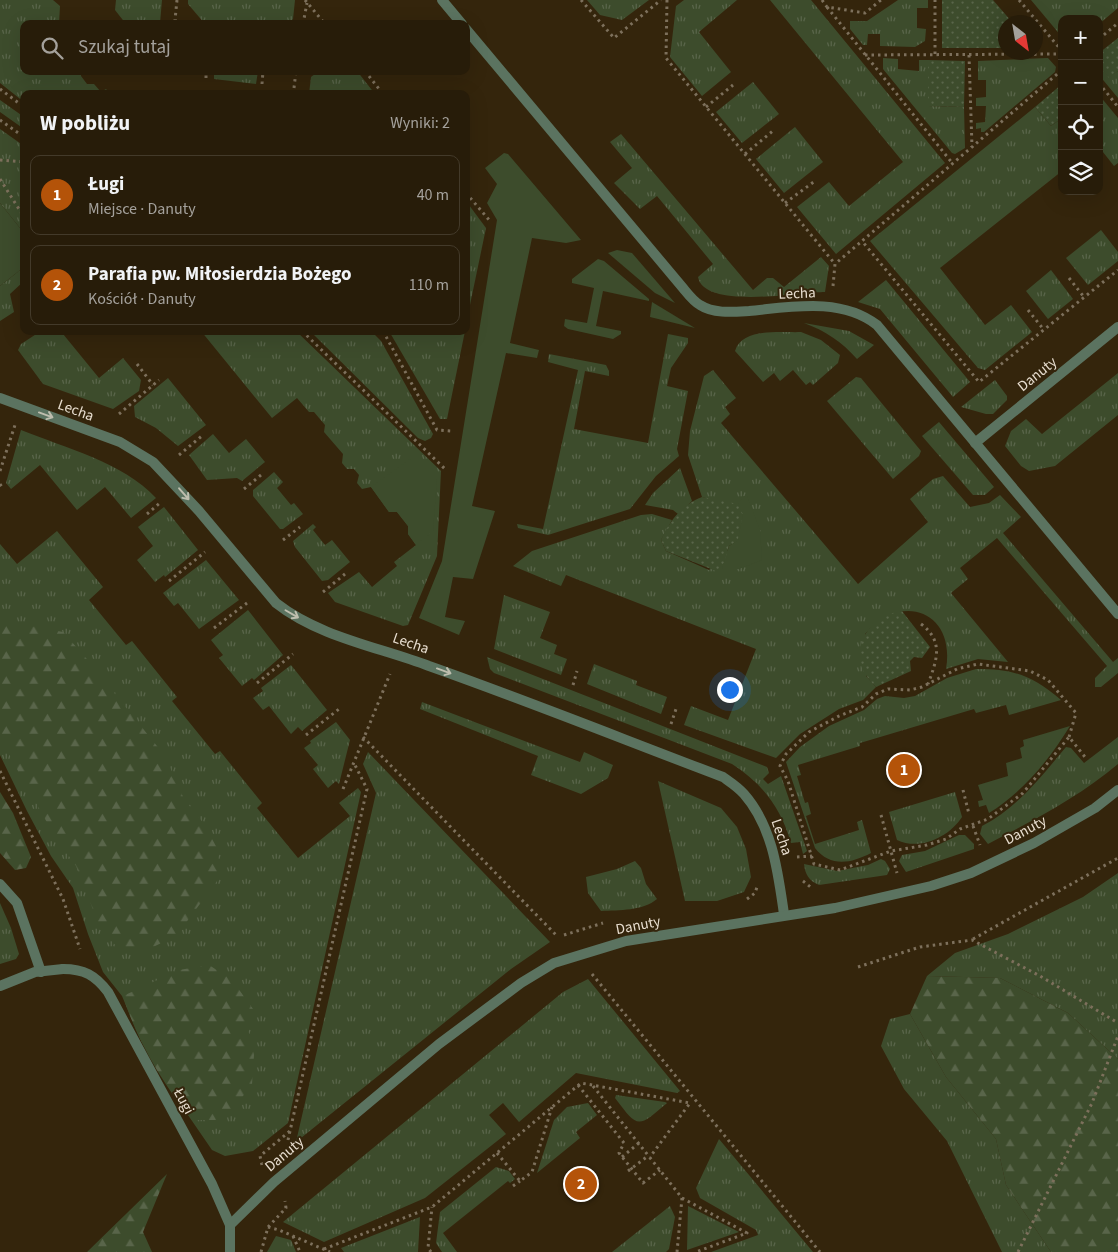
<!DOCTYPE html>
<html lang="pl">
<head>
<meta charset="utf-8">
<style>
	body { margin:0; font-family:"Source Sans 3",sans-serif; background:#2f2512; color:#f1f3f6 }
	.controls { position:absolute; right:15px; top:15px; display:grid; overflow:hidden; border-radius:10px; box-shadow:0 5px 20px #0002 }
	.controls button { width:45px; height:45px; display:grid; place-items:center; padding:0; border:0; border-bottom:1px solid #433a2a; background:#271c09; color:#f1f3f6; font:25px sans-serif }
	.compass { position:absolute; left:998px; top:15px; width:45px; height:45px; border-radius:50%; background:#271c09; box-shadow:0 5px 20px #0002; rotate:149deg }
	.you { position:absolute; left:729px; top:689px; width:18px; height:18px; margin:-12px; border:4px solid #fff; border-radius:50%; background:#1a73e8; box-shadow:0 0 0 8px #1a73e833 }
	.badge { display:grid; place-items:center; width:32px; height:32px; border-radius:50%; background:#b45309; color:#fff; font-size:16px; font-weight:700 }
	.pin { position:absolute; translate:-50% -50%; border:2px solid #fff; box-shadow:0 1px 5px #0006 }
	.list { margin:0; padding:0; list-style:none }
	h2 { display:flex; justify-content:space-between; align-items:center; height:65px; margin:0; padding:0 20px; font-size:21px }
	h2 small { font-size:16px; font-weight:400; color:#a4a19c }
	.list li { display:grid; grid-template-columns:32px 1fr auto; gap:15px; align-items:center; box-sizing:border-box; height:80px; margin:0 10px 10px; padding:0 10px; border:1px solid #433a2a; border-radius:10px }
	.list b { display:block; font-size:19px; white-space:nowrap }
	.list p { margin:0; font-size:16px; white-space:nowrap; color:#a4a19c }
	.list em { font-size:16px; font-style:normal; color:#a4a19c }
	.icon { flex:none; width:28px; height:28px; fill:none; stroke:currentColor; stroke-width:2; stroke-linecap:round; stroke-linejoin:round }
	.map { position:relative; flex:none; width:1118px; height:1252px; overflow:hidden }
	.search { position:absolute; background:#271c09; box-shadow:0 5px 20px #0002; left:20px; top:20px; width:450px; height:55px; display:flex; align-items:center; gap:12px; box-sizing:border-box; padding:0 18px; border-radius:10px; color:#a4a19c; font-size:19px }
	.panel { position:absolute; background:#271c09; box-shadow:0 5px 20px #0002; left:20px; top:90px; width:450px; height:245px; border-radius:10px }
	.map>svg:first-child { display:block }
	.grass { fill:url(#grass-tufts) }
	.forest { fill:url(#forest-firs) }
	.park { fill:url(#park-dots) }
	.garden { fill:#3d4c2c }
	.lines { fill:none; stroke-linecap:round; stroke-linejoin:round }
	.path { stroke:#7d705c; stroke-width:3; stroke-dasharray:2.5 4; stroke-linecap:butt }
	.service { stroke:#5b7360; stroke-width:10 }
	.minor { stroke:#5b7360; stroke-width:10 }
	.oneway { stroke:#bebeae }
	.labels { text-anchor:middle; stroke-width:4; stroke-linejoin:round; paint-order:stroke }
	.street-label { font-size:15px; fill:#e8ded0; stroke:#34250c }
</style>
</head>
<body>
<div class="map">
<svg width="1118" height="1252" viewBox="0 0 1118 1252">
	<defs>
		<pattern id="grass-tufts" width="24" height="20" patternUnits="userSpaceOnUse" patternTransform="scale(1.25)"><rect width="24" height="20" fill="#3d4c2c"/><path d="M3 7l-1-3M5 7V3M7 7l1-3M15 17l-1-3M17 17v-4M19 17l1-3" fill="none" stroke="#59654a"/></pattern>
		<pattern id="forest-firs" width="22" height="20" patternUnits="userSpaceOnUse" patternTransform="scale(1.25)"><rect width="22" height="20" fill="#3d4c2c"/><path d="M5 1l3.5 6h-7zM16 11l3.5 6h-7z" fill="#59654a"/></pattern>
		<pattern id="park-dots" width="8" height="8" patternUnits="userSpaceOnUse" patternTransform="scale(1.25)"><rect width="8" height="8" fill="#3d4c2c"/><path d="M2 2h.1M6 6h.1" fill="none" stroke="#59654a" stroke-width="1.8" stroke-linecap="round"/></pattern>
	</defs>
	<rect width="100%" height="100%" fill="#34250c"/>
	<g class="grass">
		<polygon points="0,0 53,0 60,6 59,24 24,24 24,71 81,71 81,76 87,84 94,84 101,92 106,89 110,94 24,94 24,102 0,83"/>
		<polygon points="116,0 162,0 160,23 126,24 115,10"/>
		<polygon points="188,0 295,0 293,19 288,24 205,24 188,4"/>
		<polygon points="587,0 649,0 622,20 600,15"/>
		<polygon points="684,0 737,0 699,32 731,72 702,96 670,57 676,6"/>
		<polygon points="770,0 811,0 945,163 836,254 797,207 829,182 849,206 903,162"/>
		<polygon points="898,0 928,0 928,8 917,8 917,28 926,29 925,41 915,47 880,46 880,34 868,34 867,45 863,45 850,29 850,21 867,21"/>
		<polygon points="1031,0 1118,0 1118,8 1099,24 1099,19 1062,19 1062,37"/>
		<polygon points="883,58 898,59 898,69 919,71 919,60 928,60 928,106 964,107 965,148 955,154 952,153 883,69"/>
		<polygon points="1048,58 1056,67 1055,72 984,132 981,132 981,128 976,129 976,123 985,122 986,106 976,106 976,98 986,97 986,80 978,80 978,61"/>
		<polygon points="1099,65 1109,77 1118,71 1118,98 1099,75"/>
		<polygon points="214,71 258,71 256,84 214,79"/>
		<polygon points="319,71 357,71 375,94 309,94 311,77"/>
		<polygon points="753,82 779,114 742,143 716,112"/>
		<polygon points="1099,95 1118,118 1118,163 1114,166 1099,147"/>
		<polygon points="0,100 24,117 24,129 0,112"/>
		<polygon points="1035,107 1051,126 1062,118 1062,171 940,268 985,325 1011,305 1032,332 985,370 978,368 870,241"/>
		<polygon points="795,127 823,162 784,193 756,159"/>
		<polygon points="0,129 24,146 24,233 0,203"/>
		<path d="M621,134l132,156 14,-12h6l11,9 37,-30 8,9 -4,26c-25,0 -121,18 -127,-15l15,-13 -56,-68 -17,13 -26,-26 18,-15 -22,-26z"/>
		<polygon points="466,201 486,228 466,324"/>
		<polygon points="1101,230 1118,252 1118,261 1088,285 1066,258"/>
		<polygon points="24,267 24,281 10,294 14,312 0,321 0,286"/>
		<polygon points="1051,270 1073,299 1048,319 1026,291"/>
		<polygon points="886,280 970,382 953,397 880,309 858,302"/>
		<path d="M804,323l45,8 25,14 -17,14c-15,-17 -31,-28 -53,-36z"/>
		<polygon points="41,331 66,331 63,334 99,378 123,358 141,380 139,391 113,409 43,384 18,350 21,344"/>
		<polygon points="201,331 296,331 441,471 437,556 408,625 403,626 335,602 328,593 359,572 372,587 397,566 394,562 416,545 408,534 408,526 397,512 389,512 371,487 362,489 357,483 359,475 354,469 347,469 342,463 343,454 324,432 325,425 314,412 309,412 297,398 272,418"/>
		<polygon points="310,331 371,331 381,341 433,434 431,438 425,441 418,438"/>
		<polygon points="389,331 465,331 447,419 440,419"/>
		<path d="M801,332l20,8 19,15 -2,8 -25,22 -3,-3 -4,3 -13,-15 -13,11 -6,-8 -11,9 -28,-31c7,-24 47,-18 66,-19z"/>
		<polygon points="668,334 688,338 688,343 671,368 667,386 688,391 677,449 679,456 656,476 630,509 548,535 518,528 517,524 543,529 578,370 548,362 549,354 606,365 609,371 609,376 585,371 574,429 648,443"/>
		<path d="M713,370l23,28 -11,9 5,7 -9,9 137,161 70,-62 -18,-23 23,-20 10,-3 27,31 19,-4 11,-8 21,22 -18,16 110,129 5,-4v15l-17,14h-6v-9l12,-12 -110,-128 -37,30 8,11 -17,14 57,69 -30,-3 -32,10c10,-58 -45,-78 -81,-35l1,42 10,11 -13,13 -24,9 -39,25 -24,24 -92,-33 7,-19 37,14 28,-71 -190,-74 -5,11 -48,-20 19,-15 109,-36 11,-1 20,6 -11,20 5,11 43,19 29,-30 -6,-35 -30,-8 -14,-42 2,-24 14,-55z"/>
		<polygon points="1118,373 1118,415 1055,466 1029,471 1021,466 1005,446 1011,431 1026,419 1042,434"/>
		<polygon points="856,377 861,378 921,451 919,456 893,479 827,401"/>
		<polygon points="168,378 206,425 178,446 156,428 135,417 134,406"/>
		<polygon points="995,380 1007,396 1007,400 993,414 986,414 961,407"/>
		<polygon points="939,422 994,487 985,495 973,495 922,436"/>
		<path d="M21,430c44,18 102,32 135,68l-25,20 -26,-31 -28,23 -37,-45 -29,24 -5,-6z"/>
		<polygon points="213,434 229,453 246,439 265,462 242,481 237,478 207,480 189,455"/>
		<polygon points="680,468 692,501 678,514 673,510 645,505 653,493"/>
		<polygon points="274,472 283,482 277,488 291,505 294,503 303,514 283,529 280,529 253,496 253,490"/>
		<polygon points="164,507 198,550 165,577 164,575 155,582 137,560 153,546 138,527"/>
		<polygon points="313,524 316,527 313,530 325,545 332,540 350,562 328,580 322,581 295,547 293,541"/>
		<polygon points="57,531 103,587 89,600 126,645 132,641 177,697 172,701 215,754 220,751 262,803 257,808 298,858 350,816 339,803 358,788 361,792 288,1123 253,1151 225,1156 212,1150 166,1083 140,1039 122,996 103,972 88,934 73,888 51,856 27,811 0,755 0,544 17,564"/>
		<polygon points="206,560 239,600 199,629 178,603 174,606 163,593"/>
		<polygon points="504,595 550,612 540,638 557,645 554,654 567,659 561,675 494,649"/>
		<polygon points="248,610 283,655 254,680 252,678 242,686 219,658 223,655 211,640"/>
		<path d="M487,657l280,110 2,6 -6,6 5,5 13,-8 26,75 -4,3 -3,-12 -9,1c-10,-35 -28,-59 -59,-79l-238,-91 -4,-4z"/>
		<polygon points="594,664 637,681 636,685 667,697 661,714 587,684"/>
		<polygon points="291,665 327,710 302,731 298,727 291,734 269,706 263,710 253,698 263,691 261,688"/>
		<path d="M976,669c38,0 55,6 85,31l-52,15 -3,-10 -30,8 -2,-4 -114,34v3l-62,19 3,10 -4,1 8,27 3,-1 3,12 -5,2 9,28 44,-14 -2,-8 5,-2 9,33c-21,11 -41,14 -56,-5l-29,-86 14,-15 29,-21 35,-16 13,-11 8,-3 19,2 11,-2 32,-18z"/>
		<polygon points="422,702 580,762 584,752 613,765 608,778 581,794 531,775 538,756 420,709"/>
		<polygon points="336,722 350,740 339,784 336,781 328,788 313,769 318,765 304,748 311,743 310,741"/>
		<path d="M1118,737v27c-39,33 -84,56 -130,80l-8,-10 2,-8c36,-19 58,-48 84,-79l5,1 13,15z"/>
		<polygon points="368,752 550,942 511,969 296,1142 376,793 363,764"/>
		<polygon points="658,781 721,808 737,827 746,849 751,877 744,892 717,901 685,901"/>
		<path d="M955,792l7,25c-13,20 -42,34 -65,23l-8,-28z"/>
		<polygon points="959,835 965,835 974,844 974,849 906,872 899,861 902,855 925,851"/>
		<path d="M881,859l4,2 5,8 -3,6 -68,10c-10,-4 -14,-11 -15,-21l33,7 31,-6z"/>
		<path d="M635,861l6,7 5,16 11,15c-14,12 -38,11 -56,12l-13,-18 -2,-16 31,-8z"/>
		<polygon points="1118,873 1118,1059 1068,1013 1000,978 927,976 955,953 1008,934 1083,897"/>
		<polygon points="0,903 11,928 19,954 16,959 0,964"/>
		<polygon points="588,979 680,1091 677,1093 576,1073 519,1122 503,1103 489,1115 506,1134 425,1198 324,1242 283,1222 563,992"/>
		<polygon points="910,1014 946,1077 996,1139 1006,1185 1051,1252 1002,1252 947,1141 904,1089 881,1046 890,1019"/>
		<path d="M616,1095l49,7 2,1c-30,26 -29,25 -52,-5z"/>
		<polygon points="588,1103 597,1115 576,1132 580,1138 537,1173 554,1120 567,1107"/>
		<polygon points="719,1139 813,1252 711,1252 758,1235 756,1230 700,1198 696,1188"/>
		<polygon points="496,1167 509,1171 515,1179 510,1183 508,1181 443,1233 457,1252 442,1252 436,1243 440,1212"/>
		<polygon points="670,1206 675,1217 669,1249 666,1252 612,1252"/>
		<polygon points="688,1206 739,1232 687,1250"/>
		<polygon points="420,1217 418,1252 344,1252 341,1248"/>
		<polygon points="276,1236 291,1240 296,1252 267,1252"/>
	</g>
	<g class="forest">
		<polygon points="0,620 63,632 86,658 165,756 184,799 204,824 218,850 220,877 176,936 153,947 119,949 101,930 76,866 54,835 0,738"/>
		<polygon points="0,792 13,813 31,857 26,868 15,870 0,853"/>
		<path d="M209,965l23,15 21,29 -5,20 6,26 -2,29 -23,31 -14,5h-23c-29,-36 -55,-79 -69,-124l56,-26z"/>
		<polygon points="927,976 1000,978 1068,1013 1118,1059 1118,1252 1051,1252 1006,1185 996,1139 946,1077 910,1014"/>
		<polygon points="167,1174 143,1232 152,1252 87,1252"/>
	</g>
	<g class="park">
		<polygon points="942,0 993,0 1012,22 1006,22 1005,48 942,48"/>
		<polygon points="1118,38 1118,71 1109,78 1099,65 1099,53"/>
		<polygon points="928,60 965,61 964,107 928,106"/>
		<polygon points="1062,84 1062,118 1051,126 1035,107"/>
		<path d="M702,497l36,7 5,10 -5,27 -9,5 -7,23 -6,2 -50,-20 -5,-11c8,-18 21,-36 41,-43z"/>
		<path d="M902,611l28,36 -8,11 -8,-1 -4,4 1,10 -35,16c-7,-7 -15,-16 -16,-27 -3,-26 18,-46 42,-49z"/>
	</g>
	<g class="garden">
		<polygon points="504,153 508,154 581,240 566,243 532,238 510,343 539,350 537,358 506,353 472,506 495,511 473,579 453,577 445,617 465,621 459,635 419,618 442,561 497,220 487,203 497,184 485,168"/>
		<polygon points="0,203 24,233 24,267 0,286"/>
		<polygon points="617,250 632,253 675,303 655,293 608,253"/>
		<polygon points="598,259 604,261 649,299 649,301 603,291 596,326 621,331 621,334 613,339 568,329 564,326 565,319 587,323 594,288 572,283 572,279"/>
		<polygon points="652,302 695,328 650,317"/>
		<polygon points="413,457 437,479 433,531 416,545 408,534 408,526 397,512 389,512 371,487"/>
		<polygon points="744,496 747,496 760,530 762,560 739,569 722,569 729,546 738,540 743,514 738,504"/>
		<path d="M1070,726c-20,33 -48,67 -81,87l-3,-8 -7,2 -1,-6 5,-1 -5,-15 30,-9 -2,-13 16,-5 -2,-10 4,-2 -1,-6z"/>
	</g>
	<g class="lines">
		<g class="path">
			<polyline points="177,0 175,20 178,24"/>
			<polyline points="305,0 325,24"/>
			<polyline points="581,0 614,38 661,0"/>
			<polyline points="667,0 666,58 835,264"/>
			<polyline points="822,0 827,7 865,13 881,0"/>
			<polyline points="1019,0 1062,51"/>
			<polyline points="827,7 953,164"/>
			<polyline points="171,24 175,20"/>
			<polyline points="303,24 307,3"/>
			<polyline points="1099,39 1118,23"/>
			<polyline points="935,54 935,0"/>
			<polyline points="865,55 1062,54"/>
			<polyline points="969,55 972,147"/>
			<polyline points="1062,70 862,241 979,382 1118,270"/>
			<polyline points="365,71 383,94"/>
			<polyline points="206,78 206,71"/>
			<polyline points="1099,83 1118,107"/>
			<polyline points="262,84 263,71"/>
			<polyline points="294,88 296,71"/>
			<polyline points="0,89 24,107"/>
			<polyline points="706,107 733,85"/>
			<polyline points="0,120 24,137"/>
			<polyline points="745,154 774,130"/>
			<polyline points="0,160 24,162"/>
			<polyline points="0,179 24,217"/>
			<polyline points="466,193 490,221"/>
			<polyline points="785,203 815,181"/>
			<polyline points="1069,278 1084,297"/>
			<polyline points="833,286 835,264 862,241"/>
			<polyline points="1028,310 1044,330"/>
			<polyline points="302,331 445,469"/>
			<polyline points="383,331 437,430 451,431"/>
			<polyline points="137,364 153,385"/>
			<polyline points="119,414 159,380"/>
			<polyline points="179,455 203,435"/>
			<polyline points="0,471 15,425"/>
			<polyline points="0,484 2,487"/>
			<polyline points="244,489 261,475"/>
			<polyline points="147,514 161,502"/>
			<polyline points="283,540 300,527"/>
			<polyline points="169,581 205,552"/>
			<polyline points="323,592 345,574"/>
			<path d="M921,624c23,17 16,36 7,60"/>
			<polyline points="214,628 247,603"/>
			<polyline points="257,683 293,654"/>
			<polyline points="573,685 577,671"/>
			<polyline points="671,724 676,709"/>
			<polyline points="306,735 339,709"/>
			<polyline points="363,737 558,937"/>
			<polyline points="1069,737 1076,713 1048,680 1030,671 978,664 957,669 922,687 910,690 888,689 876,694 862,707 839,716 809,732 786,754 780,766 788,781 814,864 840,870 891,851 927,845 946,839 960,829 988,819 1023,793 1069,737 1085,757"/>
			<polyline points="0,771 63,899 80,949"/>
			<polyline points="343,789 390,674"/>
			<polyline points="963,790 969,814"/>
			<polyline points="881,815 897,873"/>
			<polyline points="973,826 980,845"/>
			<polyline points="797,857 812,856"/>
			<polyline points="803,881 813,889"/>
			<polyline points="747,899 755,893 757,887"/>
			<polyline points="564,935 603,923"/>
			<polyline points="973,939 1118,858"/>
			<polyline points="858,967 920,947 972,940 1040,976 1118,1023"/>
			<polyline points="592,974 820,1252"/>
			<polyline points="578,1085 624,1143 619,1153 643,1183 660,1170"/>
			<polyline points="593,1086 682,1198 677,1252"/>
			<polyline points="288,1140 367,789 354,763"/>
			<polyline points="497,1153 520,1181 532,1172 552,1107"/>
			<polyline points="622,1157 639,1143"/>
			<polyline points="262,1165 260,1156 290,1131"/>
			<polyline points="628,1171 648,1156"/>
			<polyline points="513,1186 520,1181"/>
			<polyline points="682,1198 747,1233 696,1252"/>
			<polyline points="268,1227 279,1230 330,1252"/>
			<polyline points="293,1236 300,1252"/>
			<polyline points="324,1249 432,1207 581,1083 690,1103 650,1157"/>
			<polyline points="261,1252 268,1227 286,1208 285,1201"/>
			<polyline points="431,1252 428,1248 432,1207"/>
			<polyline points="1018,1252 1092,1103 1118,1036"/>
		</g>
		<g class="service">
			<polyline points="975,443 1118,327"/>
			<polyline points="0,884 17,903 41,972"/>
			<polyline points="0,986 35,972 63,969"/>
		</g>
		<g class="minor">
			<polyline points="442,0 462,24"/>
			<path d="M466,29l217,259c5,6 10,13 17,17 14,9 33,7 49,6 42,-4 92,-14 128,14l241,289"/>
			<path d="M0,398l120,44 33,20 46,49 77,92c43,34 103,44 153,63 99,35 196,74 294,111 7,5 15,10 21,17 29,33 34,79 40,120"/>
			<path d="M63,969c21,0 32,6 45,23l104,192 18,41v27"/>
			<polyline points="230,1225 274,1182 439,1044 521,983 554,963 626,941 835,908 931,886 971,873 1034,843 1095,808 1118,790"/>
		</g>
	</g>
	<defs><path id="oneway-shaft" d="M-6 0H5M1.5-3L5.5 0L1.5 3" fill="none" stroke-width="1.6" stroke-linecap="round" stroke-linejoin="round" transform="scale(1.25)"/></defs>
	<g class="oneway">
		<use href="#oneway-shaft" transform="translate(46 415) rotate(20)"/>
		<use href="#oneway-shaft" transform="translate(184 494) rotate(49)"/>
		<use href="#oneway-shaft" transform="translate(292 614) rotate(30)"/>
		<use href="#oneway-shaft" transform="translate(444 671) rotate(20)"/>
	</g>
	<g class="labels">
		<g class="street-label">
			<text transform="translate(797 293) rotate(-2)" y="5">Lecha</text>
			<text transform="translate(1037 374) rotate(-39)" y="5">Danuty</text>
			<text transform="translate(76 410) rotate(20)" y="5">Lecha</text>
			<text transform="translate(411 643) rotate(19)" y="5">Lecha</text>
			<text transform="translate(1025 830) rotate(-28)" y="5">Danuty</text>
			<text transform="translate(782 837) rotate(71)" y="5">Lecha</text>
			<text transform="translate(638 925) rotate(-11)" y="5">Danuty</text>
			<text transform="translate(184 1101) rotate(62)" y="5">Ługi</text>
			<text transform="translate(284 1154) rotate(-40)" y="5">Danuty</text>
		</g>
	</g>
</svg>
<div class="controls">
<button>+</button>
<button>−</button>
<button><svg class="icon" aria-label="locate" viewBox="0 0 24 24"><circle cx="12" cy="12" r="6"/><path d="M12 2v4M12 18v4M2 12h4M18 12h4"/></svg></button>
<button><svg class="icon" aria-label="layers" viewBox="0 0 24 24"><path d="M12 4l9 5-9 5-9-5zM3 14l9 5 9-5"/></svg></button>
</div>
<svg class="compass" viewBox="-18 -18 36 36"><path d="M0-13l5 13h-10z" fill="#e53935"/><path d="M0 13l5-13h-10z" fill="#a4a19c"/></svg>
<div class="you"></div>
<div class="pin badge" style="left:904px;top:770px">1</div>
<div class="pin badge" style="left:581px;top:1184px">2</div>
<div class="search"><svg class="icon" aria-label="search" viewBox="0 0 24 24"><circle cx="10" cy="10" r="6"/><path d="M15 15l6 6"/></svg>Szukaj tutaj</div>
<section class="panel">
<h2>W pobliżu<small>Wyniki: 2</small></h2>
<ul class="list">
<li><span class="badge">1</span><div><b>Ługi</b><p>Miejsce · Danuty</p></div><em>40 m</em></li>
<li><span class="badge">2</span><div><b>Parafia pw. Miłosierdzia Bożego</b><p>Kościół · Danuty</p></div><em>110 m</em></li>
</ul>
</section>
</div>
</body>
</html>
